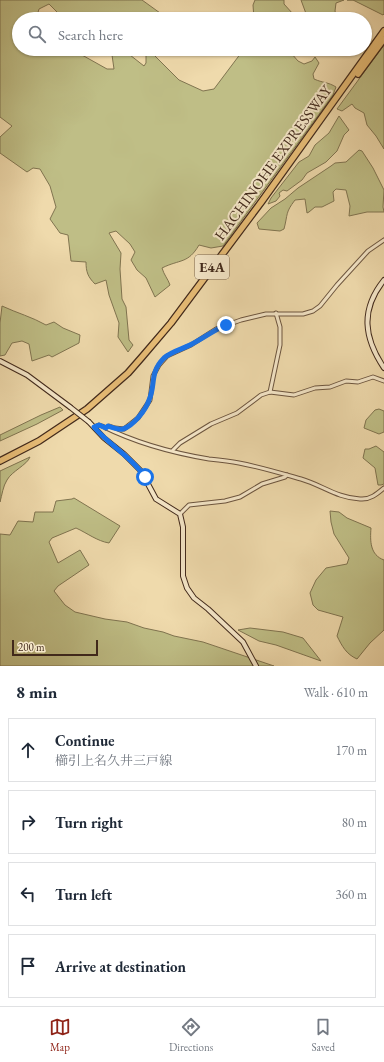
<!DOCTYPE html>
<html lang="en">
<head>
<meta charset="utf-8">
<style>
	body { margin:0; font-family:"EB Garamond","Noto Serif JP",serif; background:#f2f2f3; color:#1f2937 }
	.scale { position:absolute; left:12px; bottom:10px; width:86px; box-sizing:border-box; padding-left:4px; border:2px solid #41291b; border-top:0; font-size:11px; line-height:14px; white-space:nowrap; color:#41291b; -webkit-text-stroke:3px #f5e7c9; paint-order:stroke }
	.stop { position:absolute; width:12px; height:12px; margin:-9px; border:3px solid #1a73e8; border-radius:50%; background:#fff }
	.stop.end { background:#1a73e8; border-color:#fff; box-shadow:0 1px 4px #0008 }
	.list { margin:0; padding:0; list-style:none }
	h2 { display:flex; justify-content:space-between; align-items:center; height:52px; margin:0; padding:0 16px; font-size:17px }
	h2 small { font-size:13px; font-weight:400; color:#747a83 }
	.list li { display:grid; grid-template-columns:26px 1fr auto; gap:12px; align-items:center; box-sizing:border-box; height:64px; margin:0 8px 8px; padding:0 8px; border:1px solid #e0e1e3; border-radius:0px }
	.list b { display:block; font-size:15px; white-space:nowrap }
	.list p { margin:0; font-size:13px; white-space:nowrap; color:#747a83 }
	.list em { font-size:13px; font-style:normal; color:#747a83 }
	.icon { flex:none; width:22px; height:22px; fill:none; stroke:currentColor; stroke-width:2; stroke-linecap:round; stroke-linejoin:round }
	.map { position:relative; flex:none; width:384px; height:666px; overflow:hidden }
	.search { position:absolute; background:#fff; box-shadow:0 1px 3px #0004; left:12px; right:12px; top:12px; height:44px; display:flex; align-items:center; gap:10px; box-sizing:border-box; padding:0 14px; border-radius:22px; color:#747a83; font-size:15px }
	.sheet { height:340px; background:#fff }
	nav { display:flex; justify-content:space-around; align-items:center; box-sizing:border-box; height:56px; border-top:1px solid #e0e1e3; background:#fff; font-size:11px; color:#747a83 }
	nav a { display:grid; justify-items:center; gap:2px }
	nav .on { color:#8f2418 }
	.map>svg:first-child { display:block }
	.green { fill:#bfbe86; stroke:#807450 }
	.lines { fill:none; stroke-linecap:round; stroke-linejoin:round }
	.street-casing { stroke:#6c553f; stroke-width:5 }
	.secondary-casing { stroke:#41291b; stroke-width:6 }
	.highway-casing { stroke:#41291b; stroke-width:8 }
	.street { stroke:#f5e7c9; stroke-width:3 }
	.secondary { stroke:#f5e7c9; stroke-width:4 }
	.highway { stroke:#e8bd76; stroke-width:5.5 }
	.secondary-bridge-casing { stroke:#41291b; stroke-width:6; stroke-linecap:butt }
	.secondary-bridge { stroke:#f5e7c9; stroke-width:4 }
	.route { stroke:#1a73e8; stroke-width:5 }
	.labels { text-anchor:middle; stroke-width:4; stroke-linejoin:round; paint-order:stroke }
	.shield { fill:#f5e7c9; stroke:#77624f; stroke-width:1 }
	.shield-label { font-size:14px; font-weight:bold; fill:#41291b }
	.street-label { font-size:15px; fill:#41291b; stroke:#f5e7c9 }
</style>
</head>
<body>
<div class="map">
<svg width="384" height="666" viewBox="0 0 384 666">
	<rect width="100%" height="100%" fill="#efdaac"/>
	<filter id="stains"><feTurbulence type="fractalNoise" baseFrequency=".005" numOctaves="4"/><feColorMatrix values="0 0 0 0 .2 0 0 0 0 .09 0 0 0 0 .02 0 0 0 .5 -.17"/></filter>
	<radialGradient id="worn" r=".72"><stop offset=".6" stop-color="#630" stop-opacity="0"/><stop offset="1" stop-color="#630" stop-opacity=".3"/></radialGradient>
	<g class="green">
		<path d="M0,0h142l25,18 -103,1 -15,-15 -10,5 -3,10h-17v30h30l3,4 30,2 25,14h7l-2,-14 2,-2 16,2 14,11 2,-3v-14h2l31,31 24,11 11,-2 27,-36 8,-4h43l-1,4 7,8 6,3 8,-3 3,-4 4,6 -6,11 1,5c9,4 14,3 22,8l-3,8 -110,151 -12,2 -12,-3c-11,19 -19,14 -37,23 2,7 6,11 8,17l-15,12 -9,-19 -9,-8 -6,-10 4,-8 -5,-8 -14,-13 -7,2 12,20 -1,16 2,30 4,8 3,33 4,5 -5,7 -10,-15 1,-14 -10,-28 -3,-15 -11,4c-7,-7 -9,-12 -9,-22l-15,-1 -3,-26 -8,-2 -10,-14 6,-12 -6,-21 -10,-17 -7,-1 -6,4 -27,-19v-16l12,-11 -12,-9z"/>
		<polygon points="255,0 284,0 284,4 293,14 296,19 254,19 253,5"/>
		<polygon points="301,0 344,0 336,3 335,11 337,19 308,19"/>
		<polygon points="347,0 384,0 384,14 383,15 353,0"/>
		<polygon points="384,45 384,149 376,136 367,125 364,113 355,108 352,104 342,111 337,109"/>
		<polygon points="339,116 349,130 344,135 337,151 326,162 307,173 302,180 287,191 283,190 279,193 280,196 276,201 268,204 271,198 299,162 309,156 315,145 329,133"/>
		<path d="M359,150l3,1 11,17 11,22 -1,17 1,5h-17l-18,4 1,-10 -4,-16 -10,-1 -3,3 1,9 -12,6h-7l-6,5 -2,1 -2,-14 -10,1c-10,13 -7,14 -11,29l-4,2 -21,-2 -2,-6 14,-15 14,-9 13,-11 33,-22 4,-3 11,-1z"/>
		<path d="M2,306c15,7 30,11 44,19l8,-3 9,6 17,7 -1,8 -27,14 -3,-2 -17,6 -3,-17 -7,-3 -10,2 -7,12 -5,1v-33z"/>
		<polygon points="60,407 63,410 37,424 0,441 0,435 41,415"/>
		<polygon points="379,409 384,411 384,432 379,434 364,428 366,420 375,410"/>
		<polygon points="376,446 384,452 384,484 381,485 378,485 375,468 363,458 365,449 369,449"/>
		<path d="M30,457c-3,8 -18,14 -23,23 -4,6 -5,15 -7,22v-31z"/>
		<path d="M74,498l46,28 -11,17c-12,-2 -22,-10 -33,-15l-24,10 -3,4 9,21 22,-13 9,15 -31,21 -4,5 11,14 10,7 30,7 22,3 17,6 19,4 11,4 29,6 71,24h-274v-132l10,1 8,-14 15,1 2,-10h18l3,-11 16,-2z"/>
		<path d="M330,511l9,1 8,6 24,10c-1,13 -1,27 13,32v70l-14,13 -13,16c-11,-5 -15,-13 -20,-23l6,-19 -25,-7 -5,-5 -3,-12 6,-13 10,-12 21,-4 2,-6 -15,-24 -3,-12z"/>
		<polygon points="250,628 283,632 303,638 321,661 276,645 259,641 238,630"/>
	</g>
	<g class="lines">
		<defs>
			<g id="street">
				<polyline points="270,392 280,345 280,327 276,313"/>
				<path d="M94,427l5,-2 3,1c32,16 71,27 107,33 10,1 20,2 30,4 21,4 41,10 62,16 21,6 36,19 59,20 10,1 17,-5 24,-11"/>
				<polyline points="106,428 109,426 115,428 124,429 138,418 150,400 153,376 159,365 167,356 191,345 216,329 241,320 266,314 303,314 313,311 320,306 337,285 368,251 384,240"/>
				<polyline points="173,450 180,443 211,424 237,413 261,395 270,392 294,395 315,388 330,387 346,381 358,382 373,377 384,381"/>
				<polyline points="180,514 189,505 225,501 240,497 262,484 285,477 287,475"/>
			</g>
			<g id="secondary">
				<path d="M384,280c-24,30 -20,58 0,88"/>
				<polyline points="0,361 27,375 70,407"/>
				<polyline points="89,422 104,438 124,454 141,471 156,499 180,514 183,527 183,576 187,588 194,598 208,609 243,642 256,666"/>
			</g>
			<g id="highway">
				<polyline points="358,74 384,39"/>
				<polyline points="0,461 39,441 87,409 128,373 142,357 171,323 262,201 384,31"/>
			</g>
		</defs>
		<use href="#street" class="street-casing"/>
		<use href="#secondary" class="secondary-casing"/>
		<use href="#highway" class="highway-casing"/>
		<use href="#street" class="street"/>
		<use href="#secondary" class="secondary"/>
		<use href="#highway" class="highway"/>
		<defs>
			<polyline id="secondary-bridge" points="70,407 89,422"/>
		</defs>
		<use href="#secondary-bridge" class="secondary-bridge-casing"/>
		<use href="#secondary-bridge" class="secondary-bridge"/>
	</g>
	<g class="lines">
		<path class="route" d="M145,477c-13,-20 -36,-32 -51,-50l5,-2 7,3 2,-2c5,2 10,4 15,3 10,-3 23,-19 26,-29 7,-15 0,-27 15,-42 8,-7 19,-9 28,-14 12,-6 22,-14 34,-19"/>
	</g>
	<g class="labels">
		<rect class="shield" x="195" y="255" width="34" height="24" rx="3"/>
		<g class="shield-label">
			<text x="212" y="272">E4A</text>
		</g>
		<g class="street-label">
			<text transform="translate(273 163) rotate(-54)" y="5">HACHINOHE EXPRESSWAY</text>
		</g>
	</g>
	<rect width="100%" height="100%" filter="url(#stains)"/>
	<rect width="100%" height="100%" fill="url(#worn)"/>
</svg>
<div class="scale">200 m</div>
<div class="stop" style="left:145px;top:477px"></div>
<div class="stop end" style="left:226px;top:325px"></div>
<div class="search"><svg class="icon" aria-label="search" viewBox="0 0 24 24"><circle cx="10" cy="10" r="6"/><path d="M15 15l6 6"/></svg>Search here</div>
</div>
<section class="sheet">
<h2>8 min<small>Walk · 610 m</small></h2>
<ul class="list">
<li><svg class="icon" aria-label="ahead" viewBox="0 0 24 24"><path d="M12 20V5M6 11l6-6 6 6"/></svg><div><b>Continue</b><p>櫛引上名久井三戸線</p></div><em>170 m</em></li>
<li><svg class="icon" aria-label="right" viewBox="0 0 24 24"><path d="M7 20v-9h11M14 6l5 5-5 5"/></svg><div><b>Turn right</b></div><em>80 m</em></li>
<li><svg class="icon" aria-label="left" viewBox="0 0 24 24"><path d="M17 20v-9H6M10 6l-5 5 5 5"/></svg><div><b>Turn left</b></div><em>360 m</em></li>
<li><svg class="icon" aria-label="arrive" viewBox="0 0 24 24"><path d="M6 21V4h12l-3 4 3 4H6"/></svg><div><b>Arrive at destination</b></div></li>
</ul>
</section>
<nav>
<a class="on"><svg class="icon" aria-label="map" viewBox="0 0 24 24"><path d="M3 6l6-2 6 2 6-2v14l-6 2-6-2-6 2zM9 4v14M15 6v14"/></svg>Map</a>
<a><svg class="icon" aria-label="directions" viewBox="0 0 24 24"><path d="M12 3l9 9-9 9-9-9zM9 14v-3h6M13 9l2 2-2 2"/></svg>Directions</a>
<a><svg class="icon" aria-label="saved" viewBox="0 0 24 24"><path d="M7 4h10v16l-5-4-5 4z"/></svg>Saved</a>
</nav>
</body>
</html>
